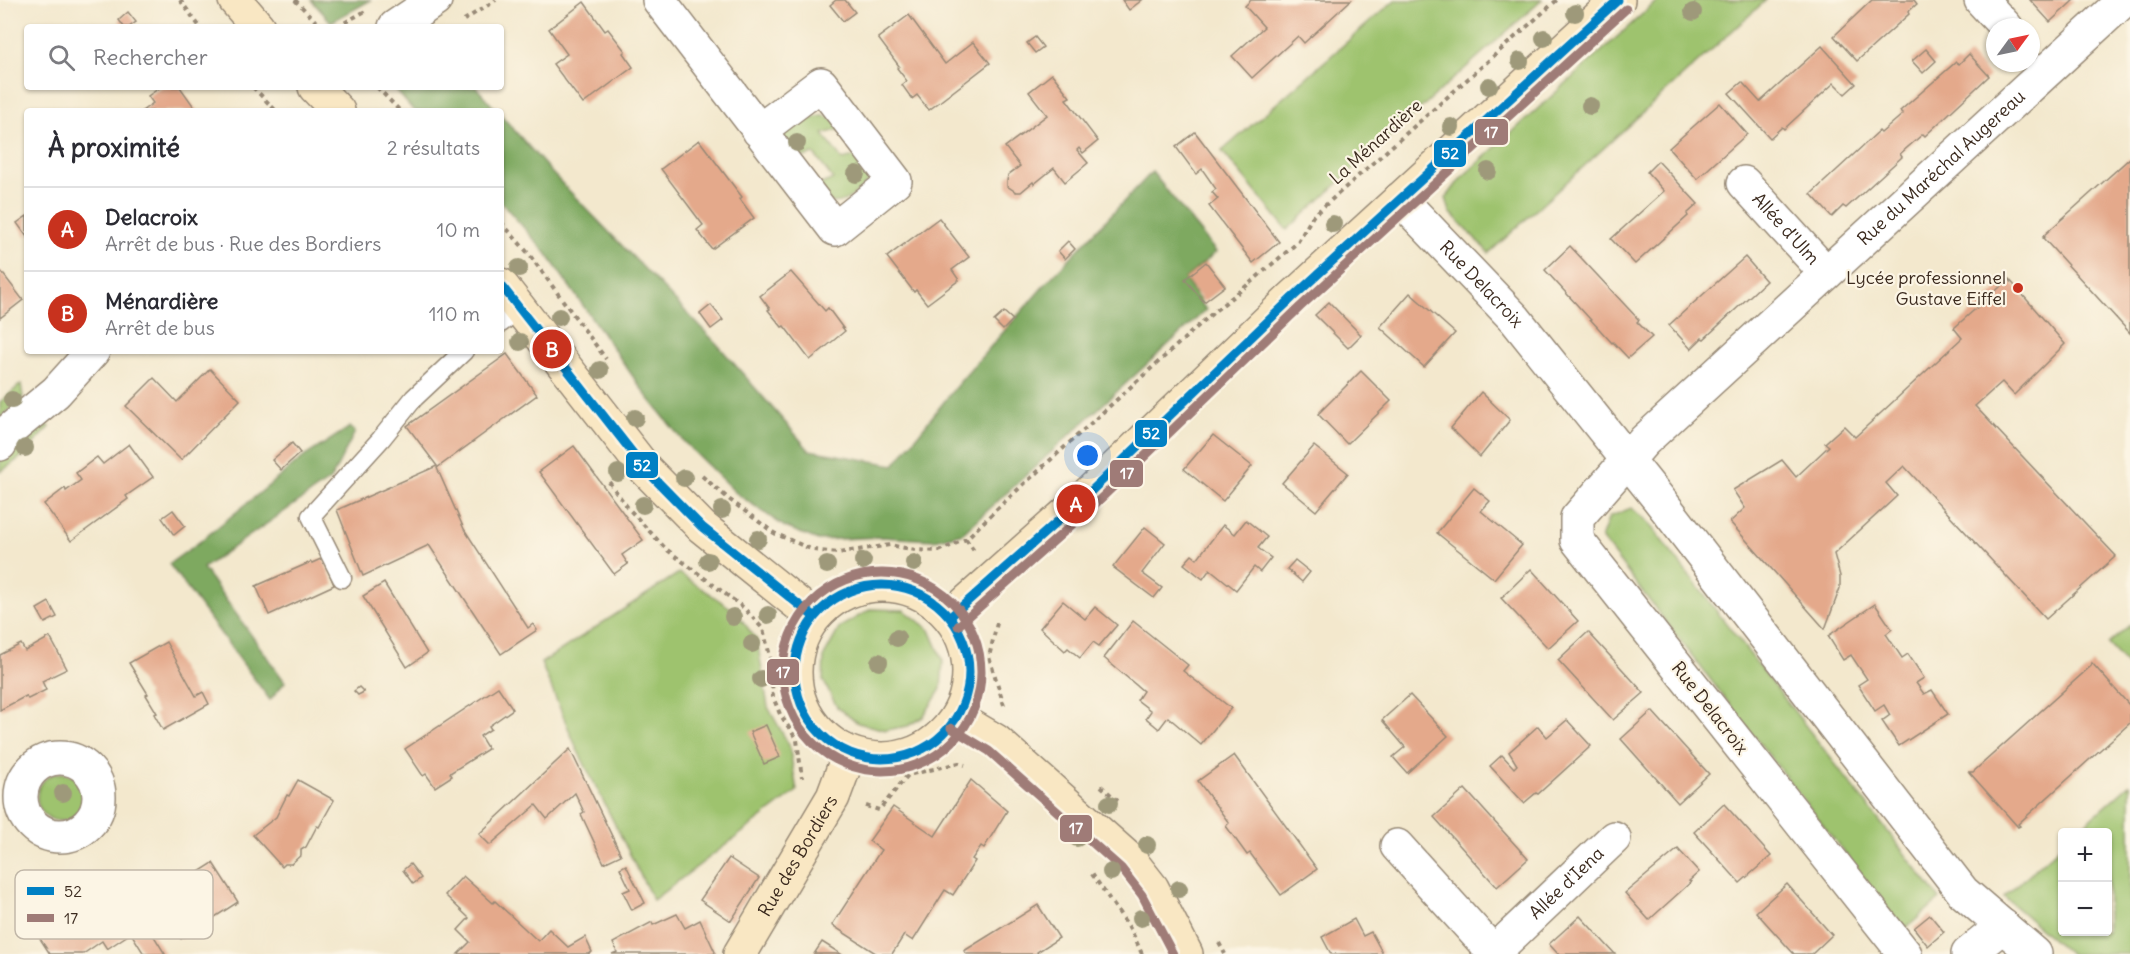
<!DOCTYPE html>
<html lang="fr">
<head>
<meta charset="utf-8">
<style>
	body { margin:0; font-family:Delius,sans-serif; background:#f7f7f7; color:#2b2b33 }
	.controls { position:absolute; right:18px; bottom:18px; display:grid; overflow:hidden; border-radius:6px; box-shadow:0 2px 4px #0004 }
	.controls button { width:54px; height:54px; display:grid; place-items:center; padding:0; border:0; border-bottom:2px solid #e1e1e2; background:#fff; color:#2b2b33; font:30px sans-serif }
	.compass { position:absolute; left:1986px; top:18px; width:54px; height:54px; border-radius:50%; background:#fff; box-shadow:0 2px 4px #0004; rotate:57deg }
	.you { position:absolute; left:1088px; top:456px; width:21px; height:21px; margin:-15px; border:4px solid #fff; border-radius:50%; background:#1a73e8; box-shadow:0 0 0 9px #1a73e833 }
	.badge { display:grid; place-items:center; width:39px; height:39px; border-radius:50%; background:#c8321e; color:#fff; font-size:20px; font-weight:700 }
	.pin { position:absolute; translate:-50% -50%; border:3px solid #fff; box-shadow:0 2px 6px #0006 }
	.list { margin:0; padding:0; list-style:none }
	h2 { display:flex; justify-content:space-between; align-items:center; height:78px; margin:0; padding:0 24px; font-size:26px }
	h2 small { font-size:20px; font-weight:400; color:#7c7c81 }
	.list li { display:grid; grid-template-columns:39px 1fr auto; gap:18px; align-items:center; box-sizing:border-box; height:84px; padding:0 24px; border-top:2px solid #e1e1e2 }
	.list b { display:block; font-size:22px; white-space:nowrap }
	.list p { margin:0; font-size:20px; white-space:nowrap; color:#7c7c81 }
	.list em { font-size:20px; font-style:normal; color:#7c7c81 }
	.icon { flex:none; width:33px; height:33px; fill:none; stroke:currentColor; stroke-width:2; stroke-linecap:round; stroke-linejoin:round }
	.map { position:relative; flex:none; width:2130px; height:954px; overflow:hidden }
	.search { position:absolute; background:#fff; box-shadow:0 2px 4px #0004; left:24px; top:24px; width:480px; height:66px; display:flex; align-items:center; gap:15px; box-sizing:border-box; padding:0 21px; border-radius:6px; color:#7c7c81; font-size:22px }
	.panel { position:absolute; background:#fff; box-shadow:0 2px 4px #0004; left:24px; top:108px; width:480px; height:246px; border-radius:6px }
	.map>svg:first-child { display:block }
	.green { fill:#9ec36e; stroke:#6c7646; stroke-width:1.5 }
	.forest { fill:#7ea961; stroke:#5c6a40; stroke-width:1.5 }
	.building { fill:#e4a98b }
	.lines { fill:none; stroke-linecap:round; stroke-linejoin:round }
	.lane-casing { stroke:#978976; stroke-width:21 }
	.street-casing { stroke:#978976; stroke-width:36 }
	.secondary-casing { stroke:#978976; stroke-width:36 }
	.path { stroke:#978976; stroke-width:4; stroke-dasharray:4.5 4.5; stroke-linecap:butt }
	.lane { stroke:#fff; stroke-width:18 }
	.street { stroke:#fff; stroke-width:33 }
	.secondary { stroke:#f9e7c3; stroke-width:33 }
	.bus-1-casing { stroke:#fcf5e5; stroke-width:14 }
	.bus-2-casing { stroke:#fcf5e5; stroke-width:14 }
	.bus-1 { stroke:#0080c4; stroke-width:9 }
	.bus-2 { stroke:#9f7b77; stroke-width:9 }
	.tree { fill:#9e997a }
	.poi-dot { fill:#c8321e; stroke:#fcf5e5; stroke-width:2 }
	.labels { text-anchor:middle; stroke-width:4.5; stroke-linejoin:round; paint-order:stroke }
	.street-label { font-size:18px; fill:#3b2a1e; stroke:#fcf5e5 }
	.poi-label { font-size:18px; fill:#3b2a1e; stroke:#fcf5e5; text-anchor:end }
	.key { fill:#fcf5e5; stroke:#c2b8a9; stroke-width:1.5 }
	.key-label { font-size:16px; fill:#3b2a1e }
	.line-badge { stroke:#fcf5e5; stroke-width:2 }
	.badge-label { font-size:16px; text-anchor:middle; font-weight:bold; fill:#fff }
</style>
</head>
<body>
<div class="map">
<svg width="2130" height="954" viewBox="0 0 2130 954">
	<rect width="100%" height="100%" fill="#fcf5e5"/>
	<filter id="ink" filterUnits="userSpaceOnUse"><feTurbulence type="fractalNoise" baseFrequency=".0167" numOctaves="2"/><feDisplacementMap in="SourceGraphic" scale="12" xChannelSelector="R" yChannelSelector="G"/><feConvolveMatrix kernelMatrix="1 2 1 2 8 2 1 2 1" color-interpolation-filters="sRGB"/></filter>
	<filter id="wash" filterUnits="userSpaceOnUse"><feTurbulence type="fractalNoise" baseFrequency=".008" numOctaves="4" result="noise"/><feDisplacementMap in="SourceGraphic" scale="24" xChannelSelector="R" yChannelSelector="G"/><feGaussianBlur stdDeviation="1.35" result="paint"/><feColorMatrix in="noise" values="0 0 0 0 0 0 0 0 0 0 0 0 0 0 0 0 0 1.4 0 .05"/><feComposite in="paint" operator="in"/></filter>
	<g filter="url(#wash)">
		<rect width="100%" height="100%" fill="#f3e8cd"/>
		<g class="green">
			<polygon points="1395,0 1542,0 1404,123 1287,230 1222,151"/>
			<polygon points="1658,0 1766,0 1489,253 1450,212 1446,198 1461,178"/>
			<path d="M824,116l12,4 9,8 -22,6 19,26 22,-5 8,22c-8,10 -26,29 -41,25 -7,-1 -15,-9 -21,-13l23,-10 -19,-25 -26,7 -10,-23c13,-13 26,-21 46,-22z"/>
			<polygon points="21,384 23,397 0,419 0,402"/>
			<polygon points="42,419 50,427 20,458 0,472 0,462 6,451"/>
			<polygon points="1631,508 1646,520 1940,899 1904,930 1601,538 1609,517"/>
			<polygon points="679,573 735,611 757,640 768,707 789,745 797,791 653,900 577,749 541,663"/>
			<polygon points="871,609 904,610 930,630 943,660 941,689 923,717 908,726 886,730 858,723 837,707 823,680 824,656 840,627"/>
			<polygon points="2130,625 2130,668 2108,644"/>
			<circle cx="61" cy="797" r="24"/>
			<polygon points="2130,784 2130,954 2070,954 2004,897 2062,845 2062,932 2108,932 2108,832 2076,832"/>
		</g>
		<g class="forest">
			<polygon points="311,0 371,0 331,22"/>
			<polygon points="393,87 476,87 497,111 414,111"/>
			<polygon points="501,115 552,173 717,344 809,450 894,465 958,384 1048,281 1152,172 1216,252 1185,279 1206,310 963,533 935,540 881,537 818,540 785,527 736,493 684,442 646,395 546,253 501,202"/>
			<polygon points="350,427 355,432 331,479 203,568 285,682 270,700 169,564 202,540 305,456"/>
		</g>
		<g id="blocks">
			<g class="building">
				<polygon points="836,0 845,0 855,12 843,21 830,5"/>
				<polygon points="1122,0 1142,0 1129,10"/>
				<polygon points="1251,0 1351,0 1304,43 1298,36 1252,78 1232,56 1264,27 1245,6"/>
				<polygon points="1872,0 1914,0 1917,4 1908,12 1909,14 1857,61 1834,36"/>
				<polygon points="2030,0 2074,0 2050,22"/>
				<polygon points="584,2 605,31 608,29 625,51 623,53 633,67 583,104 553,64 567,54 549,29"/>
				<polygon points="128,12 136,22 129,27 124,27 119,20"/>
				<polygon points="909,15 945,64 973,42 990,63 929,110 917,95 912,99 902,85 907,81 897,68 899,66 878,38"/>
				<polygon points="1035,37 1043,47 1035,53 1027,43"/>
				<polygon points="1822,46 1856,84 1845,94 1834,83 1784,129 1782,127 1770,138 1729,93 1742,82 1760,102"/>
				<polygon points="1926,49 1936,61 1923,73 1912,61"/>
				<polygon points="1969,54 1989,76 1925,136 1923,134 1900,154 1902,157 1846,208 1843,206 1832,217 1811,194 1879,131 1881,133 1903,114 1900,111 1956,62 1959,64"/>
				<polygon points="1052,74 1070,97 1066,99 1098,141 1083,153 1079,148 1077,150 1088,163 1065,182 1054,168 1034,184 1033,182 1021,192 1016,192 1007,186 1007,181 1008,175 1020,166 1005,147 1047,115 1029,92"/>
				<polygon points="161,87 180,87 197,111 142,111 153,103 148,96"/>
				<polygon points="1720,103 1747,134 1697,179 1669,148"/>
				<polygon points="1195,132 1279,242 1253,263 1209,206 1218,199 1212,192 1216,189 1202,169 1196,174 1176,147"/>
				<polygon points="699,140 742,197 740,199 754,218 712,249 697,230 703,225 661,169"/>
				<polygon points="2130,158 2130,333 2043,238 2045,237 2043,236"/>
				<polygon points="1658,161 1698,204 1687,214 1688,216 1635,264 1611,239 1664,191 1647,172"/>
				<polygon points="27,216 27,237 17,223"/>
				<polygon points="939,218 969,257 952,270 959,280 927,304 916,290 914,292 887,257"/>
				<polygon points="1068,241 1075,249 1065,259 1058,251"/>
				<polygon points="1570,246 1639,320 1637,322 1652,337 1628,358 1613,342 1612,343 1545,270"/>
				<polygon points="1745,257 1766,281 1704,339 1702,338 1691,349 1669,325"/>
				<polygon points="1206,262 1225,286 1204,302 1185,279"/>
				<polygon points="0,270 23,300 0,318"/>
				<polygon points="791,272 825,311 828,308 845,331 810,360 784,326 782,327 768,310 770,309 760,296"/>
				<polygon points="2009,279 2065,344 2014,395 2002,382 1975,406 2116,556 2046,619 1904,466 1886,483 1897,496 1834,554 1840,576 1840,588 1825,629 1730,522 1745,508 1733,490 1782,460 1796,477 1829,446 1825,443 1844,426 1855,437 1962,338 1954,328"/>
				<polygon points="1410,293 1455,333 1424,367 1380,327"/>
				<polygon points="1329,302 1361,335 1348,348 1315,315"/>
				<polygon points="711,305 723,320 711,329 700,314"/>
				<polygon points="1004,312 1013,320 1003,330 994,321"/>
				<polygon points="507,354 537,395 437,468 464,529 528,628 533,624 537,630 501,654 429,545 363,576 337,510 437,466 407,426"/>
				<polygon points="210,369 240,400 181,460 126,406 154,378 177,402"/>
				<polygon points="1361,371 1391,401 1347,444 1318,414"/>
				<polygon points="1481,392 1510,420 1480,457 1451,428"/>
				<polygon points="1213,435 1252,466 1223,501 1184,469"/>
				<polygon points="292,443 300,453 281,470 272,460"/>
				<polygon points="129,444 153,477 126,496 128,499 71,541 44,504 65,488 66,491 81,480 76,473 97,457 103,464"/>
				<polygon points="574,446 643,540 622,555 628,564 614,574 539,472"/>
				<polygon points="1314,446 1348,473 1316,511 1282,483"/>
				<polygon points="1474,488 1490,501 1481,511 1522,545 1494,579 1437,533"/>
				<polygon points="173,510 185,526 174,535 162,518"/>
				<polygon points="1246,520 1267,537 1258,548 1271,558 1260,572 1254,567 1236,590 1210,569 1203,579 1184,564 1192,555 1197,559 1223,525 1235,534"/>
				<polygon points="1145,527 1165,543 1142,573 1162,588 1154,598 1113,567"/>
				<polygon points="323,558 334,585 269,615 256,586 311,562 312,563"/>
				<polygon points="1295,560 1310,572 1302,582 1287,569"/>
				<polygon points="1531,569 1578,621 1548,648 1501,598"/>
				<polygon points="384,583 427,653 407,667 363,596"/>
				<polygon points="1063,601 1085,619 1095,607 1117,625 1099,646 1093,642 1080,658 1068,648 1065,651 1040,628"/>
				<polygon points="49,602 57,617 45,623 37,609"/>
				<polygon points="1875,604 1892,629 1886,634 1902,658 1908,654 1924,678 1916,683 1924,694 1932,690 1948,714 1899,746 1882,721 1890,715 1884,705 1875,711 1858,685 1867,679 1851,655 1843,660 1828,636"/>
				<polygon points="1133,621 1188,665 1183,671 1231,708 1201,745 1168,717 1159,729 1146,718 1151,711 1137,700 1143,691 1104,658"/>
				<polygon points="1588,632 1644,693 1613,720 1558,660"/>
				<polygon points="50,637 67,669 42,681 46,690 28,699 26,696 0,710 0,655 21,644 25,651"/>
				<polygon points="166,642 196,696 203,692 209,704 163,730 154,714 157,713 146,695 148,694 129,663"/>
				<polygon points="2092,663 2130,706 2130,723 2018,824 2020,826 2018,827 1969,772 1973,772 2091,666"/>
				<polygon points="359,687 364,692 358,695 354,691"/>
				<polygon points="498,687 513,709 489,726 491,729 480,736 488,749 450,773 452,776 435,787 426,774 423,776 405,749"/>
				<polygon points="1410,695 1448,736 1407,773 1393,757 1405,747 1382,720"/>
				<polygon points="1652,711 1709,774 1678,803 1621,739"/>
				<polygon points="1567,720 1591,746 1538,794 1536,793 1524,803 1490,766 1502,755 1514,768 1517,765 1509,752 1538,726 1547,737"/>
				<polygon points="766,725 780,757 764,764 750,732"/>
				<polygon points="570,749 621,855 604,863 581,814 584,812 575,793 547,819 536,805 490,845 479,834"/>
				<polygon points="1234,755 1317,869 1281,895 1250,853 1247,855 1226,826 1229,823 1198,781"/>
				<polygon points="298,780 334,800 319,827 317,826 306,847 301,850 301,855 291,864 285,864 282,867 253,835 276,817 287,795 289,796"/>
				<polygon points="971,780 1007,811 984,848 981,846 972,859 975,861 953,895 945,890 913,941 904,935 892,954 877,954 832,925 881,850 869,841 893,807 935,836"/>
				<polygon points="1465,789 1528,859 1497,887 1434,817"/>
				<polygon points="1724,804 1771,856 1740,883 1694,832"/>
				<polygon points="1678,849 1699,872 1689,881 1691,882 1649,920 1625,893"/>
				<polygon points="729,858 759,878 731,921 700,900"/>
				<polygon points="213,863 238,902 181,939 156,899"/>
				<polygon points="410,864 421,878 413,884 403,870"/>
				<polygon points="626,865 645,903 632,910 623,892 630,889 620,868"/>
				<polygon points="463,876 493,903 495,901 538,941 549,929 568,947 585,937 592,952 588,954 458,954 470,942 458,930 469,918 445,895"/>
				<polygon points="1787,884 1832,935 1812,954 1794,954 1756,912"/>
				<polygon points="110,900 129,930 144,920 165,954 144,954 131,933 107,949 102,941 83,954 50,954 37,934 90,903 95,910"/>
				<polygon points="1038,905 1059,938 1037,952 1038,954 967,954 964,951"/>
				<polygon points="677,914 685,928 700,920 715,952 714,954 612,954 617,952 613,943 652,922 653,925"/>
				<polygon points="1930,915 1944,932 1928,946 1914,928"/>
				<polygon points="1580,916 1615,954 1558,954 1549,944"/>
				<polygon points="1354,919 1363,936 1371,932 1383,954 1331,954 1322,937"/>
				<polygon points="822,942 841,954 814,954"/>
			</g>
		</g>
	</g>
	<g filter="url(#ink)">
		<use href="#blocks" fill-opacity="0" stroke="#978976" stroke-width="1.5"/>
		<g class="lines">
			<defs>
				<g id="lane">
					<polyline points="501,323 520,308"/>
					<polyline points="342,578 311,516 381,439 414,398 464,351"/>
				</g>
				<g id="street">
					<polyline points="659,0 835,229 895,181 821,84 759,131"/>
					<polyline points="1981,0 2006,27"/>
					<polyline points="395,27 435,0"/>
					<path id="s1" d="M1744,183l82,90"/>
					<path id="s2" d="M1400,199l115,120 143,179 305,394 72,62"/>
					<polyline points="0,444 5,434 56,392 93,351"/>
					<circle cx="60" cy="797" r="39"/>
					<polyline points="1397,846 1495,954"/>
					<path id="s3" d="M1494,952l120,-114"/>
					<path id="s4" d="M1905,954l-328,-414v-22l67,-77 480,-441"/>
					<polyline points="1968,954 2003,926"/>
				</g>
				<g id="secondary">
					<polyline points="235,0 258,27"/>
					<polyline points="315,87 338,111"/>
					<polyline points="501,285 646,470 702,527 813,616"/>
					<circle cx="882" cy="672" r="87"/>
					<polyline points="950,617 1085,497 1292,298 1618,0"/>
					<polyline points="957,718 996,741 1130,860 1152,888 1186,954"/>
					<path id="s5" d="M740,954l93,-157 16,-43"/>
				</g>
			</defs>
			<use href="#lane" class="lane-casing"/>
			<use href="#street" class="street-casing"/>
			<use href="#secondary" class="secondary-casing"/>
			<g class="path">
				<polyline points="180,0 200,27"/>
				<polyline points="295,0 321,27"/>
				<polyline points="464,20 496,0"/>
				<polyline points="337,27 367,10"/>
				<polyline points="253,87 276,111"/>
				<polyline points="377,87 400,111"/>
				<polyline points="501,222 528,253 606,359"/>
				<polyline points="1250,283 1297,243 1313,216 1557,0"/>
				<polyline points="702,476 730,500 774,533 813,550 838,553 890,545 915,550 939,551 966,539 1001,505 1135,383 1216,310 1250,283"/>
				<polyline points="609,482 628,508 666,549 744,608 763,629 770,656 773,697 780,714 797,740 802,778"/>
				<polyline points="966,539 974,551"/>
				<polyline points="997,623 989,657 1004,705"/>
				<polyline points="1101,786 1118,801"/>
				<polyline points="866,806 879,810 908,775 959,763 965,765"/>
				<polyline points="1092,874 1131,930 1142,954"/>
				<polyline points="1219,943 1225,954"/>
			</g>
			<use href="#lane" class="lane"/>
			<use href="#street" class="street"/>
			<use href="#secondary" class="secondary"/>
			<defs>
				<g id="bus-1">
					<polyline points="501,285 646,470 702,527 813,616"/>
					<circle cx="882" cy="672" r="87"/>
					<polyline points="950,617 1085,497 1292,298 1618,0"/>
				</g>
				<g id="bus-2">
					<circle cx="882" cy="672" r="99"/>
					<polyline points="958,626 1093,506 1300,307 1626,9"/>
					<polyline points="951,728 989,751 1121,868 1142,895 1173,954"/>
				</g>
			</defs>
			<use href="#bus-1" class="bus-1-casing"/>
			<use href="#bus-2" class="bus-2-casing"/>
			<use href="#bus-1" class="bus-1"/>
			<use href="#bus-2" class="bus-2"/>
		</g>
		<g class="tree">
			<circle cx="1693" cy="12" r="9"/>
			<circle cx="1575" cy="13" r="9"/>
			<circle cx="1544" cy="38" r="9"/>
			<circle cx="1520" cy="61" r="9"/>
			<circle cx="1489" cy="86" r="9"/>
			<circle cx="1590" cy="106" r="9"/>
			<circle cx="1451" cy="127" r="9"/>
			<circle cx="797" cy="143" r="9"/>
			<circle cx="1488" cy="171" r="9"/>
			<circle cx="856" cy="174" r="9"/>
			<circle cx="1333" cy="224" r="9"/>
			<circle cx="519" cy="268" r="9"/>
			<circle cx="559" cy="317" r="9"/>
			<circle cx="520" cy="342" r="9"/>
			<circle cx="600" cy="370" r="9"/>
			<circle cx="12" cy="400" r="9"/>
			<circle cx="635" cy="418" r="9"/>
			<circle cx="25" cy="448" r="9"/>
			<circle cx="618" cy="473" r="9"/>
			<circle cx="684" cy="478" r="9"/>
			<circle cx="643" cy="505" r="9"/>
			<circle cx="722" cy="510" r="9"/>
			<circle cx="758" cy="539" r="9"/>
			<circle cx="708" cy="561" r="9"/>
			<circle cx="863" cy="561" r="9"/>
			<circle cx="914" cy="563" r="9"/>
			<circle cx="827" cy="565" r="9"/>
			<circle cx="768" cy="615" r="9"/>
			<circle cx="733" cy="617" r="9"/>
			<circle cx="897" cy="638" r="9"/>
			<circle cx="752" cy="644" r="9"/>
			<circle cx="879" cy="662" r="9"/>
			<circle cx="761" cy="679" r="9"/>
			<circle cx="63" cy="793" r="9"/>
			<circle cx="1109" cy="804" r="9"/>
			<circle cx="1077" cy="838" r="9"/>
			<circle cx="1147" cy="845" r="9"/>
			<circle cx="1111" cy="872" r="9"/>
			<circle cx="1179" cy="889" r="9"/>
			<circle cx="1141" cy="918" r="9"/>
		</g>
	</g>
	<circle class="poi-dot" cx="2018" cy="288" r="6"/>
	<g class="labels">
		<g class="street-label">
			<text transform="translate(1376 142) rotate(-42)" y="6">La Ménardière</text>
			<text dy="6" stroke="none"><textPath href="#s4" startOffset="1056">Rue du Maréchal Augereau</textPath></text>
			<text dy="6" stroke="none"><textPath href="#s1" startOffset="62">Allée d'Ulm</textPath></text>
			<text dy="6" stroke="none"><textPath href="#s2" startOffset="118">Rue Delacroix</textPath></text>
			<text transform="translate(1710 708) rotate(52)" y="6">Rue Delacroix</text>
			<text dy="6" stroke="none"><textPath href="#s5" startOffset="114">Rue des Bordiers</textPath></text>
			<text dy="6" stroke="none"><textPath href="#s3" startOffset="100">Allée d'Iena</textPath></text>
		</g>
		<g class="poi-label">
			<text x="2006" y="284">Lycée professionnel<tspan x="2006" dy="21">Gustave Eiffel</tspan></text>
		</g>
	</g>
	<rect x="15" y="870" width="198" height="69" rx="9" class="key"/>
	<rect x="27" y="887" width="27" height="8" fill="#0080c4"/>
	<rect x="27" y="914" width="27" height="8" fill="#9f7b77"/>
	<g class="key-label">
		<text x="64" y="897">52</text>
		<text x="64" y="924">17</text>
	</g>
	<g class="line-badge">
		<rect x="1474" y="118" width="35" height="28" rx="6" fill="#9f7b77"/>
		<rect x="1433" y="139" width="34" height="29" rx="6" fill="#0080c4"/>
		<rect x="1134" y="419" width="34" height="29" rx="6" fill="#0080c4"/>
		<rect x="625" y="451" width="34" height="28" rx="6" fill="#0080c4"/>
		<rect x="1109" y="459" width="35" height="29" rx="6" fill="#9f7b77"/>
		<rect x="766" y="658" width="34" height="28" rx="6" fill="#9f7b77"/>
		<rect x="1059" y="814" width="34" height="29" rx="6" fill="#9f7b77"/>
	</g>
	<g class="badge-label">
		<text x="1491" y="138">17</text>
		<text x="1450" y="159">52</text>
		<text x="1151" y="439">52</text>
		<text x="642" y="471">52</text>
		<text x="1127" y="479">17</text>
		<text x="783" y="678">17</text>
		<text x="1076" y="834">17</text>
	</g>
</svg>
<div class="controls">
<button>+</button>
<button>−</button>
</div>
<svg class="compass" viewBox="-18 -18 36 36"><path d="M0-13l5 13h-10z" fill="#e53935"/><path d="M0 13l5-13h-10z" fill="#7c7c81"/></svg>
<div class="you"></div>
<div class="pin badge" style="left:1076px;top:504px">A</div>
<div class="pin badge" style="left:552px;top:349px">B</div>
<div class="search"><svg class="icon" aria-label="search" viewBox="0 0 24 24"><circle cx="10" cy="10" r="6"/><path d="M15 15l6 6"/></svg>Rechercher</div>
<section class="panel">
<h2>À proximité<small>2 résultats</small></h2>
<ul class="list">
<li><span class="badge">A</span><div><b>Delacroix</b><p>Arrêt de bus · Rue des Bordiers</p></div><em>10 m</em></li>
<li><span class="badge">B</span><div><b>Ménardière</b><p>Arrêt de bus</p></div><em>110 m</em></li>
</ul>
</section>
</div>
</body>
</html>
